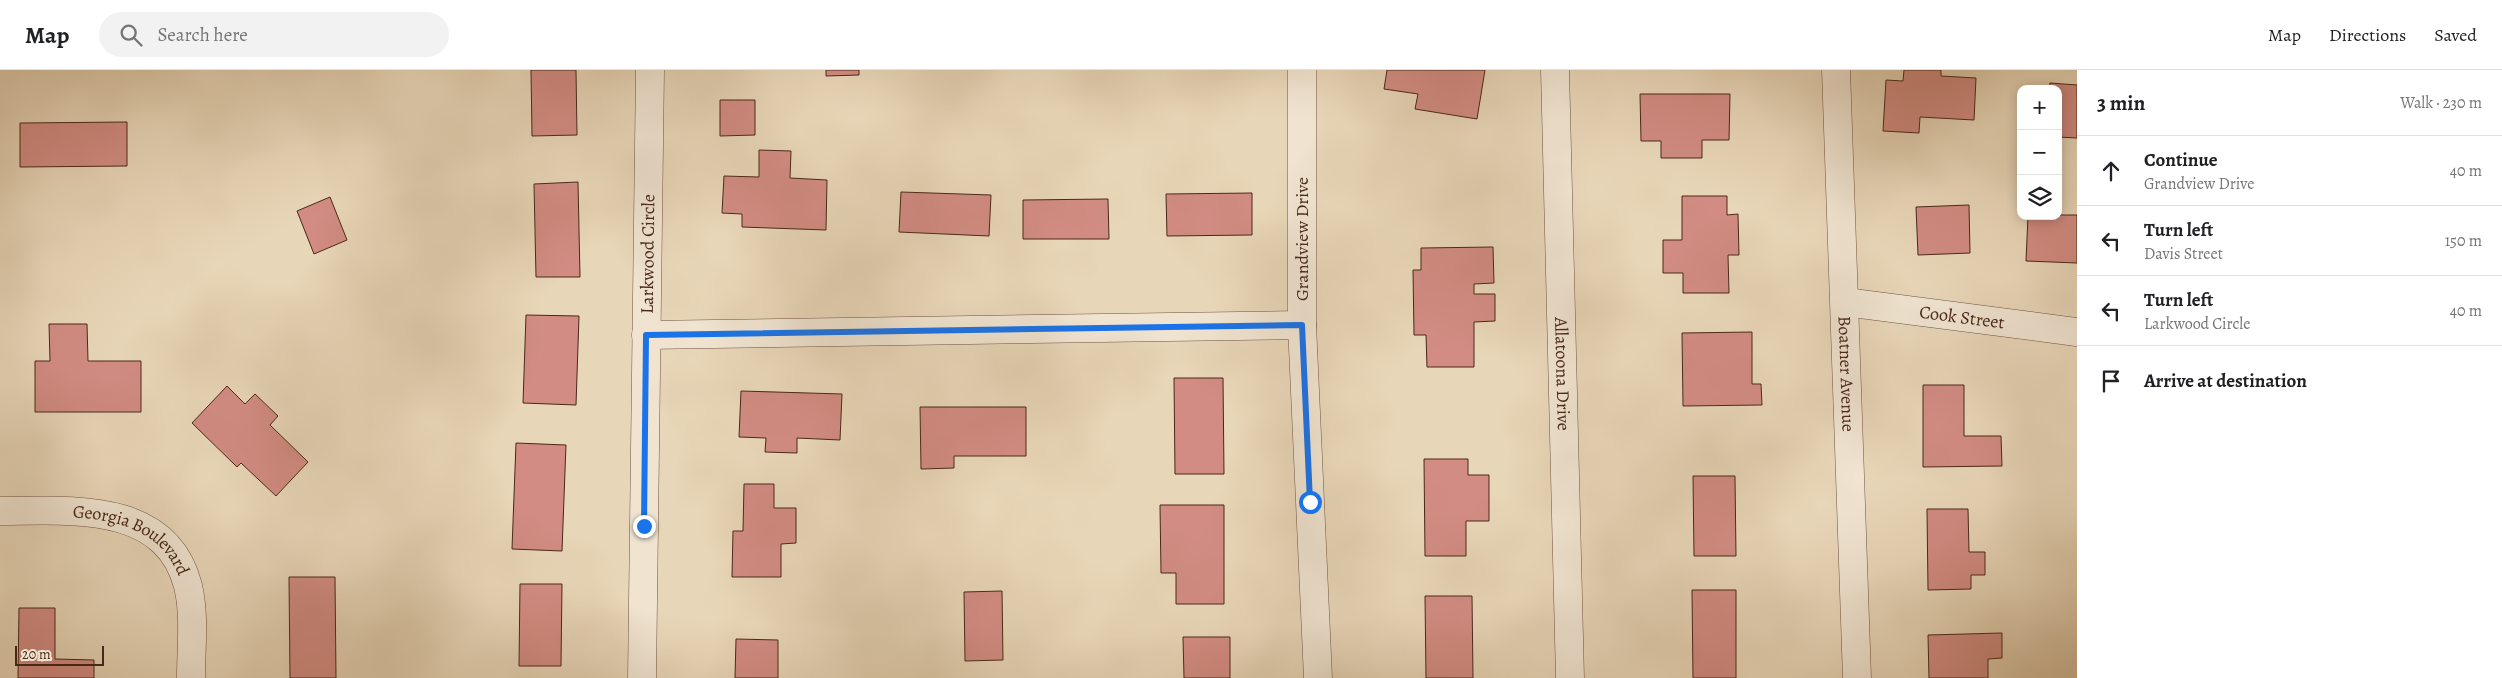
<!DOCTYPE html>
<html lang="en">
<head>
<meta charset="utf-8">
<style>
	body { margin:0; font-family:Alegreya,serif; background:#f2f2f2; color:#202124 }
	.controls { position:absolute; right:15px; top:15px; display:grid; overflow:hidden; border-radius:10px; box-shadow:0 2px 12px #0003 }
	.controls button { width:45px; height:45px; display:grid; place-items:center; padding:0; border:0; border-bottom:1px solid #e0e0e0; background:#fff; color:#202124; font:25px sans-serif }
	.scale { position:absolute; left:15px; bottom:12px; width:89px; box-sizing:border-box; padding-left:5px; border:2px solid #4a2818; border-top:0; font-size:14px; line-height:18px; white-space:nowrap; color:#4a2818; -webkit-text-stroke:4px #f0e4d1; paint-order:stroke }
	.stop { position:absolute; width:15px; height:15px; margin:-11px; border:4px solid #1a73e8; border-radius:50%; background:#fff }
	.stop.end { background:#1a73e8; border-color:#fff; box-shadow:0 1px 5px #0008 }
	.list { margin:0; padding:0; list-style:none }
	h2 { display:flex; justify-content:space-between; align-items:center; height:65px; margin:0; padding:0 20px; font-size:21px }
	h2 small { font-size:16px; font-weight:400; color:#757577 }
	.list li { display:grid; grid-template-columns:32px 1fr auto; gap:15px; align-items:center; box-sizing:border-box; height:70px; padding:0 20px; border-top:1px solid #e0e0e0 }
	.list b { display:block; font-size:19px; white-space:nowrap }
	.list p { margin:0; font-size:16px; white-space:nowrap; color:#757577 }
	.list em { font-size:16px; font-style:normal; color:#757577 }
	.icon { flex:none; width:28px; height:28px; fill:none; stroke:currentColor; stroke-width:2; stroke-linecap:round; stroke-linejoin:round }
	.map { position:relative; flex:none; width:2077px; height:608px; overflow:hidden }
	header { display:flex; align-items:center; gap:30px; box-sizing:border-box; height:70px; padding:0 25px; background:#fff; border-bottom:1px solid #e0e0e0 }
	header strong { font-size:24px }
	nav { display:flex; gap:28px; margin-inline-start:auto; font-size:18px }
	.search { width:350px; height:45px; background:#f2f2f2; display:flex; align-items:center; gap:12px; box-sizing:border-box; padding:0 18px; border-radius:28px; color:#757577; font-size:19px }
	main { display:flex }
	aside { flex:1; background:#fff }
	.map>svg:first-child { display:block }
	.building { fill:#d28c83; stroke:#4a2818 }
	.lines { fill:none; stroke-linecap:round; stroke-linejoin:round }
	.minor-casing { stroke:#725440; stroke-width:29 }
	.minor { stroke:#f0e4d1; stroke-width:28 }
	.route { stroke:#1a73e8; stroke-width:6 }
	.labels { text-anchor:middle; stroke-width:4; stroke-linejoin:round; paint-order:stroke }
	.street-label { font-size:18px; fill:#4a2818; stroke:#f0e4d1 }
</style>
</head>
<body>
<header>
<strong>Map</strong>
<div class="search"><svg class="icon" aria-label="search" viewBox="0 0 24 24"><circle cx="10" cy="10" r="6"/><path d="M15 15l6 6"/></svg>Search here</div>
<nav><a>Map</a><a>Directions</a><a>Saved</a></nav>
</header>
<main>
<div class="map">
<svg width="2077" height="608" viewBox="0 0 2077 608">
	<rect width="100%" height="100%" fill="#e8d6b8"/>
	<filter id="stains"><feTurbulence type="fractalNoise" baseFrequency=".004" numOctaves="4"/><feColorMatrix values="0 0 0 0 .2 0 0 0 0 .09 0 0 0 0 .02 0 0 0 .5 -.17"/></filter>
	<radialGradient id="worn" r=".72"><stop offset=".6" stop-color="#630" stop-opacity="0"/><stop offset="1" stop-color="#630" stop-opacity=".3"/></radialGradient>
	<g class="building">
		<polygon points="531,0 576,0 577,65 532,66"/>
		<polygon points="826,0 859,0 859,5 826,6"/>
		<polygon points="1387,0 1485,0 1477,49 1415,39 1418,24 1384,19"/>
		<polygon points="1904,0 1941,0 1941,6 1976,8 1974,50 1920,47 1919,63 1883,61 1886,10 1903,11"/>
		<polygon points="2050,13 2077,15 2077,68 2058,67 2058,19 2049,19"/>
		<polygon points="1640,24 1730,24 1729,70 1702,70 1702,88 1661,88 1661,71 1641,71"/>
		<polygon points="720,30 755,30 755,65 720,66"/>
		<polygon points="127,52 127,96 20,97 20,53"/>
		<polygon points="759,80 791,81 790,108 827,110 826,160 742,157 742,144 722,143 724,106 759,107"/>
		<polygon points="578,112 580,207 536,207 534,114"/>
		<polygon points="901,122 991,125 989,166 899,162"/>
		<polygon points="1252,123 1252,165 1167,166 1166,124"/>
		<polygon points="1682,126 1727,126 1727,145 1738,144 1739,185 1728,185 1729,223 1683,223 1683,203 1663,203 1663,170 1682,170"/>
		<polygon points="330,127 347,170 314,184 297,141"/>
		<polygon points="1108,129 1109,169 1023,169 1023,130"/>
		<polygon points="1969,135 1970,183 1918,185 1916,137"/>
		<polygon points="2058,145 2077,145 2077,193 2026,191 2028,146"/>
		<polygon points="1493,177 1494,213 1474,214 1474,224 1495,224 1495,251 1474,252 1474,297 1427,297 1426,265 1414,265 1413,200 1421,200 1421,178"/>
		<polygon points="526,245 579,246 576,335 523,333"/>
		<polygon points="49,254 87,254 88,291 141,291 141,342 35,342 35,291 50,291"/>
		<polygon points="1752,262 1752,314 1761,314 1762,335 1683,336 1682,263"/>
		<polygon points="1174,308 1223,308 1224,404 1175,404"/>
		<polygon points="1923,315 1964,315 1964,366 2001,366 2002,396 1923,397"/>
		<polygon points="227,316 245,334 255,324 278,346 270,355 308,392 276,426 241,393 237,397 192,353"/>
		<polygon points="741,321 842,324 840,370 797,368 797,383 765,382 766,368 739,367"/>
		<polygon points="920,337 1026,337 1026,386 954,386 954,398 921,399"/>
		<polygon points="516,373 566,375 562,481 512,479"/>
		<polygon points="1424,389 1468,389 1468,405 1489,405 1489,451 1466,451 1466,486 1425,486"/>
		<polygon points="1693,406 1735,406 1736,486 1694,486"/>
		<polygon points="744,414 774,414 774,438 796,438 796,473 781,474 781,507 732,507 733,461 743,461"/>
		<polygon points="1160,435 1224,435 1224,534 1176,534 1176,503 1161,503"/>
		<polygon points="1927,439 1968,439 1969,482 1985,482 1985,505 1971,505 1971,519 1928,520"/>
		<polygon points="289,507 335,507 336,608 290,608"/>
		<polygon points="520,514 562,514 561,596 519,596"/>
		<polygon points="1692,520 1736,520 1736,608 1693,608"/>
		<polygon points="1002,521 1003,590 965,591 964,522"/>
		<polygon points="1425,526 1472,526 1473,608 1426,608"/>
		<polygon points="19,538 55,538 55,589 94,590 94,608 18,608"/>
		<polygon points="2002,563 2002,588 1988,589 1988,608 1929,608 1928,565"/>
		<polygon points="1183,567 1230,567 1230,608 1184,608"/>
		<polygon points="736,569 778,570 778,608 735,608"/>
	</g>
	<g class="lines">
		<defs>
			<g id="minor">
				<polyline points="1302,0 1302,255 1318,608"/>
				<path id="s1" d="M1555,0l15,608"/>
				<path id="s2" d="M1836,0l21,608"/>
				<path id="s3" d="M1845,232l232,30"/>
				<polyline points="646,265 1302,255"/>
				<path id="s4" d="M0,441c69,0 166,-11 188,75 7,29 3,62 3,92"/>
				<path id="s5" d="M642,608l8,-608"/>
			</g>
		</defs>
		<use href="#minor" class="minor-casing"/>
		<use href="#minor" class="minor"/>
	</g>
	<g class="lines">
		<polyline class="route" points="644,456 646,265 1302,255 1310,432"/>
	</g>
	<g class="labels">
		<g class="street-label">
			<text transform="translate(1302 169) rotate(-90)" y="6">Grandview Drive</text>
			<text dy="6" stroke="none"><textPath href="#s5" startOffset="424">Larkwood Circle</textPath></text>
			<text dy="6" stroke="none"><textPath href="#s3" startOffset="118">Cook Street</textPath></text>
			<text dy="6" stroke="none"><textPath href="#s1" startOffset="304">Allatoona Drive</textPath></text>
			<text dy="6" stroke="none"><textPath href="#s2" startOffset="304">Boatner Avenue</textPath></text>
			<text dy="6" stroke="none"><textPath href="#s4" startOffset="141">Georgia Boulevard</textPath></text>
		</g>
	</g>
	<rect width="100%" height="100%" filter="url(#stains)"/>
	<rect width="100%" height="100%" fill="url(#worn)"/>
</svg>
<div class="controls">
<button>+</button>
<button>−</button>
<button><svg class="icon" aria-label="layers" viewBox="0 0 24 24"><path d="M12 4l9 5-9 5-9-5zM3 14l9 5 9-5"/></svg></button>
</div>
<div class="scale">20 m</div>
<div class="stop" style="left:1310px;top:432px"></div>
<div class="stop end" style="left:644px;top:456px"></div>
</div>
<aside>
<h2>3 min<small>Walk · 230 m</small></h2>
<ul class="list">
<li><svg class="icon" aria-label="ahead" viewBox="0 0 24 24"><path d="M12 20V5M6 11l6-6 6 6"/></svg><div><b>Continue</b><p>Grandview Drive</p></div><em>40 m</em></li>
<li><svg class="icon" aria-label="left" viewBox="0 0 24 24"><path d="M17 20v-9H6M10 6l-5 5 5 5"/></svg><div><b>Turn left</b><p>Davis Street</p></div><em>150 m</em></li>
<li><svg class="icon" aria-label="left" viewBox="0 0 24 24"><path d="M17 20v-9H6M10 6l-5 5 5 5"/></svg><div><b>Turn left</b><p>Larkwood Circle</p></div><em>40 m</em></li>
<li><svg class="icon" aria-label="arrive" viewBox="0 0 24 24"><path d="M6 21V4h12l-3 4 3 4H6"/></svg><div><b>Arrive at destination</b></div></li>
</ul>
</aside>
</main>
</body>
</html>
